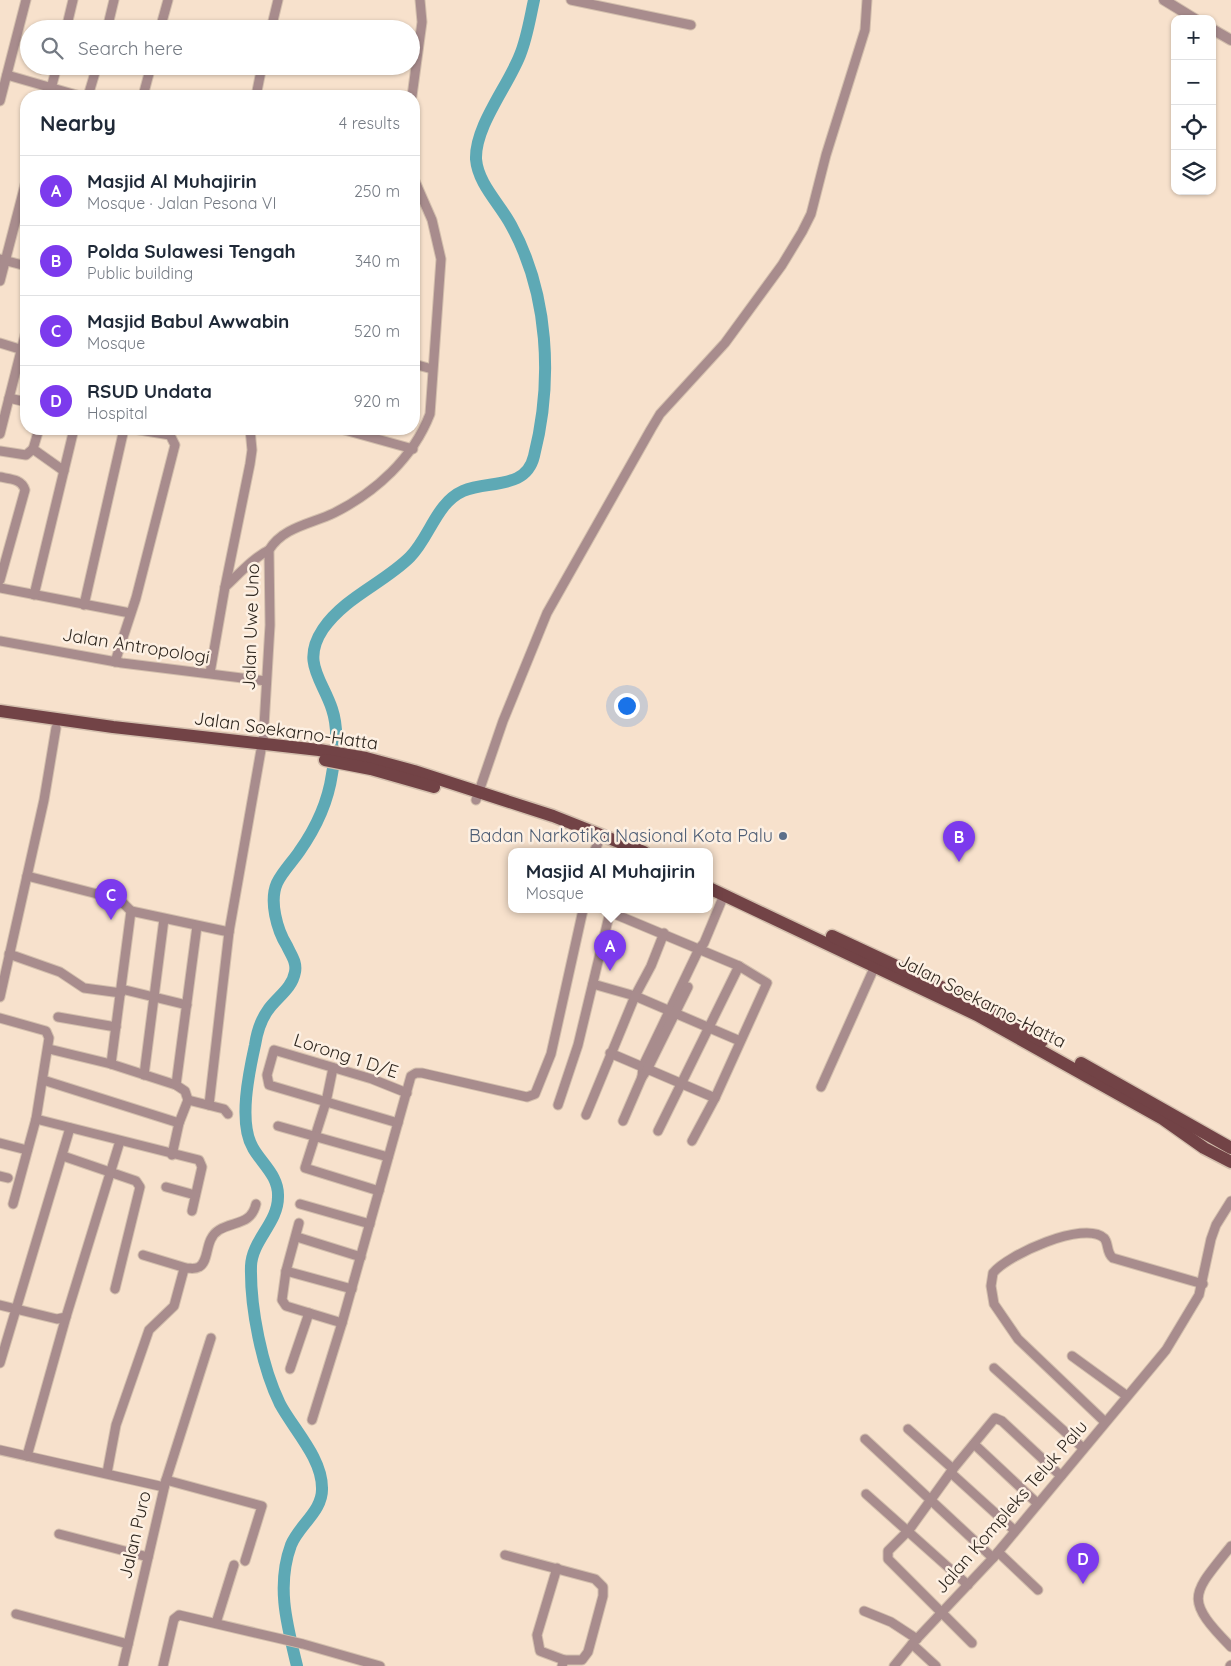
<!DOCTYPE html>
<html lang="en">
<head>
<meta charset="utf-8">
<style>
	body { margin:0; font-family:Quicksand,sans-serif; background:#f6f6f7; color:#1f2937 }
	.controls { position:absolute; right:15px; top:15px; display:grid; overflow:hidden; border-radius:10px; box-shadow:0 1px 4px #0004 }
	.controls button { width:45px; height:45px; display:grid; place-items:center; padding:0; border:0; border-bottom:1px solid #e0e1e3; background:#fff; color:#1f2937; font:25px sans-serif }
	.you { position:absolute; left:626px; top:705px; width:18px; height:18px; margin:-12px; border:4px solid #fff; border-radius:50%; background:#1a73e8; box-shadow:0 0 0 8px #1a73e833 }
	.badge { display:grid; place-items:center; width:32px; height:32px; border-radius:50%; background:#7c3aed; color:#fff; font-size:16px; font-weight:700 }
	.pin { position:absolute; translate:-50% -41px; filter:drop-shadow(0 1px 2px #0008) }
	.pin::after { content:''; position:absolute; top:26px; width:18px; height:15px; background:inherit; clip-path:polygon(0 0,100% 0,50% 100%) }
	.popup { position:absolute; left:508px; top:848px; width:205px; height:65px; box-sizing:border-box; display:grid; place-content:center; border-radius:10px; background:#fff; filter:drop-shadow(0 1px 4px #0005); font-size:16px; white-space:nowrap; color:#747a83 }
	.popup b { font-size:19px; color:#1f2937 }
	.popup::after { content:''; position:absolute; left:50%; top:100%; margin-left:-10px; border:10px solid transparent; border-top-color:#fff }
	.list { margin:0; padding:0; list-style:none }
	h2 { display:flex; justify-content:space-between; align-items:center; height:65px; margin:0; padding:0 20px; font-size:21px }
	h2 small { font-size:16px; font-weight:400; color:#747a83 }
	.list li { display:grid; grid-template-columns:32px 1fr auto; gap:15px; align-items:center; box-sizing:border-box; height:70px; padding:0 20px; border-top:1px solid #e0e1e3 }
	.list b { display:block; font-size:19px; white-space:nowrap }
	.list p { margin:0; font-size:16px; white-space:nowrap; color:#747a83 }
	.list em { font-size:16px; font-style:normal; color:#747a83 }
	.icon { flex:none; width:28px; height:28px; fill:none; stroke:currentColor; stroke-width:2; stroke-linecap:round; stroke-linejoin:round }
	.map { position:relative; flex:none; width:1231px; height:1666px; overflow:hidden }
	.search { position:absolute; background:#fff; box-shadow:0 1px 4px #0004; left:20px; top:20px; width:400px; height:55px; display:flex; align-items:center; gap:12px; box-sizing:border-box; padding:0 18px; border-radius:28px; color:#747a83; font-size:19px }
	.panel { position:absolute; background:#fff; box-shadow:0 1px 4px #0004; left:20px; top:90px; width:400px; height:345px; border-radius:20px }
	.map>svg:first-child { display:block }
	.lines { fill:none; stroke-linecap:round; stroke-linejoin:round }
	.river { stroke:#5ea9b5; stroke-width:12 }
	.minor-casing { stroke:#d3bfad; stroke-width:11 }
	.tertiary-casing { stroke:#d3bfad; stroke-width:12 }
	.primary-casing { stroke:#d3bfad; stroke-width:15 }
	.minor { stroke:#a88c8d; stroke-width:9 }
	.tertiary { stroke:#a88c8d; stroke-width:10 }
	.primary { stroke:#724346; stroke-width:12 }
	.service-dot { fill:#5c6f8a; stroke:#fdf0e3; stroke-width:2 }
	.labels { text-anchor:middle; stroke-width:5; stroke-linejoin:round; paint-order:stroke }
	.street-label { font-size:18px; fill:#2e261e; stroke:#fdf0e3 }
	.service-label { font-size:18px; fill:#4e5e75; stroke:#fdf0e3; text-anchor:end }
</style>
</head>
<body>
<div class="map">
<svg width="1231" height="1666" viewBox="0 0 1231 1666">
	<rect width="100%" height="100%" fill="#f7e1cc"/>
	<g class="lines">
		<path class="river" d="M297,1666c-10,-41 -21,-80 -6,-121 8,-20 32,-34 31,-57 0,-30 -28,-58 -42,-84 -18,-37 -30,-96 -29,-138 1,-26 27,-43 27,-69 1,-21 -16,-33 -25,-49 -15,-25 -4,-76 2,-103 2,-13 5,-24 13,-35 9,-13 24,-21 27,-38 2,-10 -4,-17 -8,-26 -10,-16 -18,-45 -10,-63 5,-11 16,-22 22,-31 17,-24 29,-50 33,-78 4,-22 7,-44 0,-65 -10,-30 -31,-47 -9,-80 22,-32 61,-46 87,-72 20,-20 26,-54 53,-66 26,-11 63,-1 71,-35 19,-75 15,-162 -23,-231 -11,-21 -33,-41 -35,-66 -1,-33 32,-73 44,-104 7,-17 10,-37 14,-55"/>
		<defs>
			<g id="minor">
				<polyline points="571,0 691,25"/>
				<polyline points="66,29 73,0"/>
				<polyline points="107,29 114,0"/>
				<polyline points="160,29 168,0"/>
				<polyline points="271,29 278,0"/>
				<polyline points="7,75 80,96"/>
				<polyline points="49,96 57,66"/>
				<polyline points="88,96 97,66"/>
				<polyline points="143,96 151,66"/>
				<polyline points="256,96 262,66"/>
				<polyline points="412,96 422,22 420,0"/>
				<polyline points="0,101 26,0"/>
				<polyline points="0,259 26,266"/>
				<polyline points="0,281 26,181"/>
				<polyline points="0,343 26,351"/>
				<polyline points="414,364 432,369"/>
				<polyline points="9,398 26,402"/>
				<polyline points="39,429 33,449 64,471"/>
				<polyline points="341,429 413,449"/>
				<polyline points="0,434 26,331"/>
				<polyline points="0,451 26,455 33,449"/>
				<path d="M0,477c10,2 22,2 25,13l-25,90"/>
				<polyline points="225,587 250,464 252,450 250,429"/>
				<polyline points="0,588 130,613"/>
				<polyline points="34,595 74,429"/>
				<polyline points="84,605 124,429"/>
				<polyline points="0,641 122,663 266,681"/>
				<polyline points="115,662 136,598 175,445 170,435 134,429"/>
				<path d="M210,673l15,-86c13,-12 29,-30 44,-37"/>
				<path d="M263,743l7,-118 -1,-75c14,-23 42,-26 65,-37 42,-21 79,-55 96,-99l11,-155 -9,-39 -18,-41"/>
				<polyline points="476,800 503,721 547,613 651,429 660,414 725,343 782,265 802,232 811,214 826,155 865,30 867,0"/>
				<polyline points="594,852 598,843"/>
				<polyline points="27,876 113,898 121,901 131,911"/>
				<polyline points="605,910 739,966 767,983 715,1098 692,1141"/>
				<polyline points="9,954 60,972 84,988 121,993"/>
				<polyline points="593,984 635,996 740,1041"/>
				<polyline points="121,989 187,1005"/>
				<polyline points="0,997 44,800 56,728"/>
				<polyline points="58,1017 116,1027"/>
				<polyline points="0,1018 46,1031 49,1038 36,1119 13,1204"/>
				<polyline points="49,1049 111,1064 176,1085 185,1091 188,1100 179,1123 172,1155"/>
				<polyline points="610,1053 715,1098"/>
				<polyline points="111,1064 131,911 229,932"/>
				<polyline points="333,1068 326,1102 305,1168 379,1191"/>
				<polyline points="144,1075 164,919"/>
				<polyline points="642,1077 643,1066 699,949 704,943 724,895"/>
				<polyline points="43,1080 179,1123"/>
				<polyline points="176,1085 197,926"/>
				<polyline points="821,1087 875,966"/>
				<polyline points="188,1100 224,1109 228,1114"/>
				<polyline points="209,1105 229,932 261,750"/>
				<polyline points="558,1105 578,1045 610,912"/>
				<polyline points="586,1115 635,996 651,966 664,933"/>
				<polyline points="36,1119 199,1160 202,1167 192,1211"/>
				<polyline points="623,1121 642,1077 647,1070 688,987"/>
				<polyline points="398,1123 269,1085 267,1075 274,1050 372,1079 407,1093"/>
				<polyline points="278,1126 388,1157"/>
				<polyline points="658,1131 739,966"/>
				<polyline points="0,1143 27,1150"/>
				<polyline points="63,1156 136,1181 140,1187 115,1289"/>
				<polyline points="0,1176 8,1178"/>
				<polyline points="166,1187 195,1195"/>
				<polyline points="300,1204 370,1224"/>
				<polyline points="299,1223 286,1271 282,1300 286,1306 342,1323 411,1076 416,1073 422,1073 527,1097 535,1094 551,1054 583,910"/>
				<polyline points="297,1237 361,1257"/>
				<polyline points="143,1255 186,1268"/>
				<polyline points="286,1271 352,1289"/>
				<polyline points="0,1305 57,1319 66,1317 120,1141"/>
				<polyline points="1072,1356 1127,1396"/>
				<polyline points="0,1363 70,1128"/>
				<polyline points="994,1368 1083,1448"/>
				<polyline points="290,1369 309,1313"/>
				<polyline points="312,1420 342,1323"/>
				<path d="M1105,1422l-87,-83 -24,-35 -3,-18 2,-13c14,-18 91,-53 111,-35 5,5 2,15 9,20l90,26"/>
				<polyline points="908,1429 953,1469"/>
				<polyline points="865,1439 993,1558"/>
				<polyline points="974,1444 1037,1503"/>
				<polyline points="0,1450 164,1487"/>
				<polyline points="27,1456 66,1317"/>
				<path d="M107,1473l9,-48 33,-95 25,-24 10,-37c4,-2 10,1 15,-2 11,-6 5,-28 20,-37 15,-9 32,-5 37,-26"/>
				<polyline points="951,1473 1014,1530"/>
				<polyline points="166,1480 262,1506 245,1561"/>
				<polyline points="866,1494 968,1585"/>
				<polyline points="59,1534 148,1557"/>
				<path d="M1231,1546c-39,49 -48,52 0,101"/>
				<polyline points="998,1552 1038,1590"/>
				<polyline points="505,1555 595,1579 603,1587 603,1596 588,1652 582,1660 564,1660"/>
				<polyline points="557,1568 537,1635 540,1651 564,1660 562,1666"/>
				<polyline points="864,1611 891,1622 917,1639"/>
				<polyline points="16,1614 128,1644"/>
				<polyline points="216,1623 234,1565"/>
				<polyline points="972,1643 888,1559 888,1551 909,1530 953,1469 995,1418 1002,1421 1061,1476"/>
				<polyline points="912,1644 936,1666"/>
				<polyline points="123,1666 166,1480 211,1338"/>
				<polyline points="163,1666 174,1619 179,1615 303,1644 380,1666"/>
				<polyline points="894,1666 912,1644 993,1558 1166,1350 1199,1295 1211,1239 1216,1225 1231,1201"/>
				<polyline points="1230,1666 1231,1665"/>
			</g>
			<g id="tertiary">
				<polyline points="1164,0 1195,19"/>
				<polyline points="1212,29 1231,40"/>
			</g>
			<g id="primary">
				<polyline points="0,711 113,727 319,750 366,758 414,771 553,816 644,852"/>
				<polyline points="325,760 371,769 434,787"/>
				<polyline points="709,888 977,1015 1163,1119 1204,1148 1231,1162"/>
				<polyline points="832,936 967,999 1042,1041"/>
				<polyline points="1081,1063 1231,1148"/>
			</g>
		</defs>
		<use href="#minor" class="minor-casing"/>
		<use href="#tertiary" class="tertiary-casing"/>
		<use href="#primary" class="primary-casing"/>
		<use href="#minor" class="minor"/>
		<use href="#tertiary" class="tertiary"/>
		<use href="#primary" class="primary"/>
	</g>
	<circle class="service-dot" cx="783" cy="836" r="5"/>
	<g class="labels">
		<g class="street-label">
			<text transform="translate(251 627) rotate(-88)" y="6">Jalan Uwe Uno</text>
			<text transform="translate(136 646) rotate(9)" y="6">Jalan Antropologi</text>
			<text transform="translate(286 731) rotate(8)" y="6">Jalan Soekarno-Hatta</text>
			<text transform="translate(982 1001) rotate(27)" y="6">Jalan Soekarno-Hatta</text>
			<text transform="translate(346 1056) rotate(18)" y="6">Lorong 1 D/E</text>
			<text transform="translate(1011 1507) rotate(-49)" y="6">Jalan Kompleks Teluk Palu</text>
			<text transform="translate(135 1535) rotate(-77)" y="6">Jalan Puro</text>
		</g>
		<g class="service-label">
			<text x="773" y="842">Badan Narkotika Nasional Kota Palu</text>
		</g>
	</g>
</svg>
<div class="controls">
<button>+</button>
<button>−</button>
<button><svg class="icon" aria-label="locate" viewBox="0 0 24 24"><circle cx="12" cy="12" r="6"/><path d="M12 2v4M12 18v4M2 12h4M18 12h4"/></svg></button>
<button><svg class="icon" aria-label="layers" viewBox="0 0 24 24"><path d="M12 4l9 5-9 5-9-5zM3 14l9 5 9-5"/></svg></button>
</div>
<div class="you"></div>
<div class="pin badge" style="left:610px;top:971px">A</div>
<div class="popup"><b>Masjid Al Muhajirin</b>Mosque</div>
<div class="pin badge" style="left:959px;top:862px">B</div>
<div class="pin badge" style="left:111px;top:920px">C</div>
<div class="pin badge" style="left:1083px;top:1584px">D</div>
<div class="search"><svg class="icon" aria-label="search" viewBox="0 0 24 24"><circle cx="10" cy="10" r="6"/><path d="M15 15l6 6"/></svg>Search here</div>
<section class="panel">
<h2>Nearby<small>4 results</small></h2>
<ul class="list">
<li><span class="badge">A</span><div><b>Masjid Al Muhajirin</b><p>Mosque · Jalan Pesona VI</p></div><em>250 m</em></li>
<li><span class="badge">B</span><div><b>Polda Sulawesi Tengah</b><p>Public building</p></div><em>340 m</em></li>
<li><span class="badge">C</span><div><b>Masjid Babul Awwabin</b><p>Mosque</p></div><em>520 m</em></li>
<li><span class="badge">D</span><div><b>RSUD Undata</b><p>Hospital</p></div><em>920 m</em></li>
</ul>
</section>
</div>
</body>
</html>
